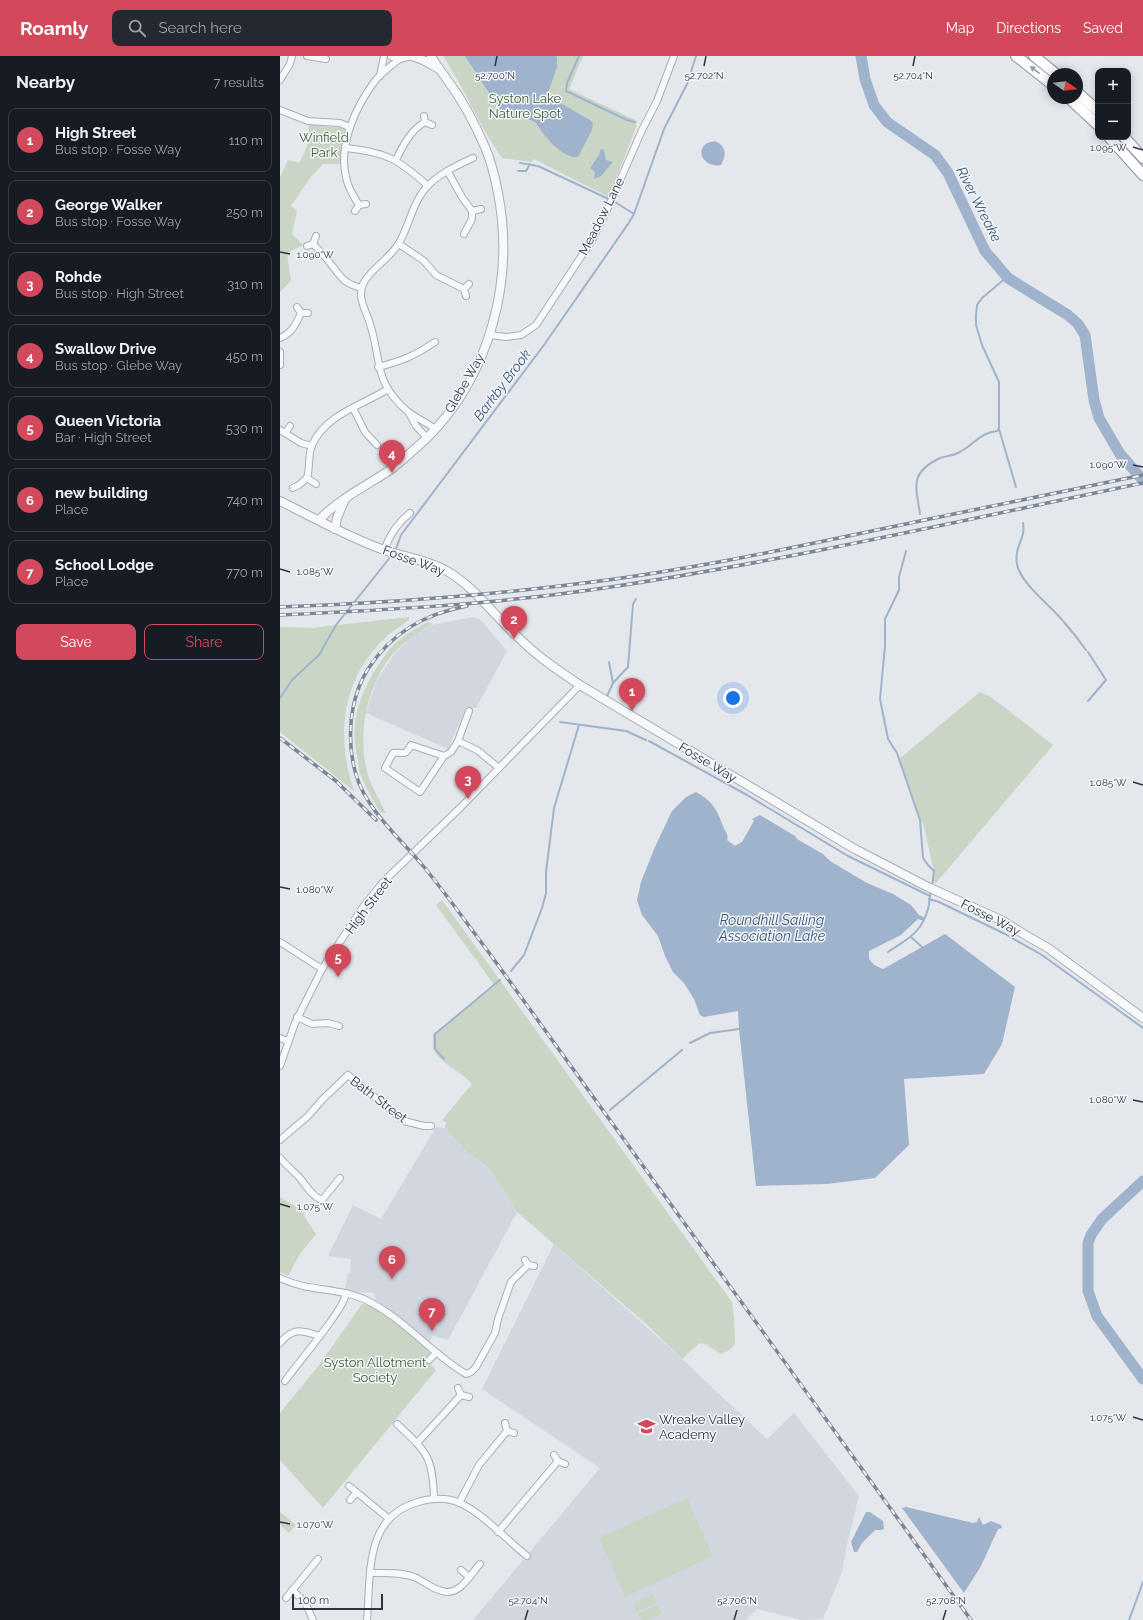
<!DOCTYPE html>
<html lang="en">
<head>
<meta charset="utf-8">
<style>
	body { margin:0; font-family:Raleway,sans-serif; background:#242831; color:#f1f3f6 }
	.controls { position:absolute; right:12px; top:12px; display:grid; overflow:hidden; border-radius:8px; box-shadow:0 2px 10px #0003 }
	.controls button { width:36px; height:36px; display:grid; place-items:center; padding:0; border:0; border-bottom:1px solid #363941; background:#171b24; color:#f1f3f6; font:20px sans-serif }
	.compass { position:absolute; left:767px; top:12px; width:36px; height:36px; border-radius:50%; background:#171b24; box-shadow:0 2px 10px #0003; rotate:104deg }
	.scale { position:absolute; left:12px; bottom:10px; width:91px; box-sizing:border-box; padding-left:4px; border:2px solid #2b3445; border-top:0; font-size:11px; line-height:14px; white-space:nowrap; color:#2b3445; -webkit-text-stroke:3px #f4f6f9; paint-order:stroke }
	.you { position:absolute; left:453px; top:642px; width:14px; height:14px; margin:-10px; border:3px solid #fff; border-radius:50%; background:#1a73e8; box-shadow:0 0 0 6px #1a73e833 }
	.badge { display:grid; place-items:center; width:26px; height:26px; border-radius:50%; background:#d1495b; color:#fff; font-size:13px; font-weight:700 }
	.pin { position:absolute; translate:-50% -33px; filter:drop-shadow(0 1px 2px #0008) }
	.pin::after { content:''; position:absolute; top:21px; width:14px; height:12px; background:inherit; clip-path:polygon(0 0,100% 0,50% 100%) }
	.list { margin:0; padding:0; list-style:none }
	h2 { display:flex; justify-content:space-between; align-items:center; height:52px; margin:0; padding:0 16px; font-size:17px }
	h2 small { font-size:13px; font-weight:400; color:#9ea1a6 }
	.list li { display:grid; grid-template-columns:26px 1fr auto; gap:12px; align-items:center; box-sizing:border-box; height:64px; margin:0 8px 8px; padding:0 8px; border:1px solid #363941; border-radius:8px }
	.list b { display:block; font-size:15px; white-space:nowrap }
	.list p { margin:0; font-size:13px; white-space:nowrap; color:#9ea1a6 }
	.list em { font-size:13px; font-style:normal; color:#9ea1a6 }
	.actions { display:flex; gap:8px; padding:12px 16px }
	.actions a { flex:1; padding:9px 0; border:1px solid #d1495b; border-radius:8px; text-align:center; font-size:14px; color:#d1495b }
	.actions .main { background:#d1495b; color:#fff }
	.icon { flex:none; width:22px; height:22px; fill:none; stroke:currentColor; stroke-width:2; stroke-linecap:round; stroke-linejoin:round }
	.map { position:relative; flex:none; width:863px; height:1564px; overflow:hidden }
	header { display:flex; align-items:center; gap:24px; box-sizing:border-box; height:56px; padding:0 20px; background:#d1495b; color:#fff }
	header strong { font-size:19px }
	nav { display:flex; gap:22px; margin-inline-start:auto; font-size:14px }
	.search { width:280px; height:36px; background:#242831; display:flex; align-items:center; gap:10px; box-sizing:border-box; padding:0 14px; border-radius:8px; color:#9ea1a6; font-size:15px }
	main { display:flex }
	aside { flex:1; background:#171b24 }
	.map>svg:first-child { display:block }
	.built { fill:#d2d6de }
	.green { fill:#c9d6c5 }
	.water { fill:#9fb4cc }
	.lines { fill:none; stroke-linecap:round; stroke-linejoin:round }
	.stream { stroke:#9fb4cc; stroke-width:2 }
	.river { stroke:#9fb4cc; stroke-width:11 }
	.minor-casing { stroke:#a9aeb7; stroke-width:8 }
	.tertiary-casing { stroke:#a9aeb7; stroke-width:10 }
	.trunk-casing { stroke:#8b94a3; stroke-width:12 }
	.minor { stroke:#f7f8fa; stroke-width:6 }
	.tertiary { stroke:#f7f8fa; stroke-width:8 }
	.trunk { stroke:#fff; stroke-width:10 }
	.rail-casing { stroke:#7d8696; stroke-width:3.5 }
	.rail { stroke:#f4f6f9; stroke-width:2; stroke-dasharray:6; stroke-linecap:butt }
	.oneway { fill:#959aa2 }
	.ticks { fill:none; stroke:#2b3445; stroke-width:1.5 }
	.labels { text-anchor:middle; stroke-width:3; stroke-linejoin:round; paint-order:stroke }
	.park-label { font-size:13px; fill:#3f6138; stroke:#f4f6f9 }
	.street-label { font-size:13px; fill:#2b3445; stroke:#f4f6f9 }
	.poi-label { font-size:13px; fill:#2b3445; stroke:#f4f6f9; text-anchor:start }
	.water-label { font-size:14px; font-style:italic; fill:#34527a; stroke:#f4f6f9 }
	.ticks-label { font-size:10px; text-anchor:middle; fill:#2b3445; stroke:#f4f6f9; stroke-width:3; stroke-linejoin:round; paint-order:stroke }
</style>
</head>
<body>
<header>
<strong>Roamly</strong>
<div class="search"><svg class="icon" aria-label="search" viewBox="0 0 24 24"><circle cx="10" cy="10" r="6"/><path d="M15 15l6 6"/></svg>Search here</div>
<nav><a>Map</a><a>Directions</a><a>Saved</a></nav>
</header>
<main>
<aside>
<h2>Nearby<small>7 results</small></h2>
<ul class="list">
<li><span class="badge">1</span><div><b>High Street</b><p>Bus stop · Fosse Way</p></div><em>110 m</em></li>
<li><span class="badge">2</span><div><b>George Walker</b><p>Bus stop · Fosse Way</p></div><em>250 m</em></li>
<li><span class="badge">3</span><div><b>Rohde</b><p>Bus stop · High Street</p></div><em>310 m</em></li>
<li><span class="badge">4</span><div><b>Swallow Drive</b><p>Bus stop · Glebe Way</p></div><em>450 m</em></li>
<li><span class="badge">5</span><div><b>Queen Victoria</b><p>Bar · High Street</p></div><em>530 m</em></li>
<li><span class="badge">6</span><div><b>new building</b><p>Place</p></div><em>740 m</em></li>
<li><span class="badge">7</span><div><b>School Lodge</b><p>Place</p></div><em>770 m</em></li>
</ul>
<div class="actions"><a class="main">Save</a><a>Share</a></div>
</aside>
<div class="map">
<svg width="863" height="1564" viewBox="0 0 863 1564">
	<rect width="100%" height="100%" fill="#e4e7ec"/>
	<g class="built">
		<polygon points="193,561 200,563 227,595 196,652 186,651 168,693 86,657 96,626 115,597 135,579 152,569"/>
		<polygon points="156,1071 165,1072 187,1096 211,1114 237,1156 168,1284 153,1280 149,1285 95,1243 94,1238 90,1236 85,1237 65,1233 68,1217 70,1217 71,1203 48,1200 73,1149 101,1163"/>
		<polygon points="274,1188 402,1303 487,1383 514,1357 579,1440 566,1493 562,1516 543,1563 522,1564 477,1553 466,1564 193,1564 320,1412 202,1333"/>
	</g>
	<g class="green">
		<path d="M163,0h140l-14,33 68,32 -2,9 -26,67 -75,-38 -2,3 -30,-4c-23,-32 -37,-69 -59,-102z"/>
		<polygon points="29,69 65,72 62,90 61,108 43,108 30,122 11,150 17,155 12,178 23,189 7,197 11,225 0,236 0,121 8,104 19,107 27,91"/>
		<path d="M129,561v3c-7,5 -15,10 -22,16 -45,41 -52,100 -33,155l-74,-59v-105l31,1z"/>
		<path d="M148,566l4,2c-15,10 -32,20 -43,35 -23,30 -32,79 -21,116 4,13 12,26 18,38h-5c-7,-11 -14,-23 -19,-35 -3,-5 -3,-12 -4,-18 -3,-11 -4,-24 -3,-36 2,-26 23,-65 43,-83 9,-8 20,-14 30,-19z"/>
		<polygon points="700,636 711,641 773,689 656,827 653,826 654,815 643,767 640,764 619,703"/>
		<path d="M162,844l290,402 2,16 1,26 -5,6 -9,4 -14,-9 -7,-2 -18,16 -37,-36 -128,-111 -26,-42 -24,-18 -22,-24 1,-6 -4,-2 30,-36c-11,-13 -30,-19 -38,-34 -2,-4 -1,-11 -1,-16l62,-48 -59,-81z"/>
		<polygon points="0,1141 23,1155 26,1163 36,1178 20,1198 8,1220 0,1216"/>
		<path d="M82,1248c20,2 53,35 68,49l-4,6 10,11 -113,138 -43,-48v-47l39,-48z"/>
		<polygon points="407,1442 433,1500 345,1541 319,1482"/>
		<polygon points="0,1456 16,1469 9,1477 0,1469"/>
		<polygon points="373,1538 377,1546 357,1556 353,1548"/>
		<polygon points="378,1549 382,1558 368,1564 361,1564 358,1558"/>
	</g>
	<g class="water">
		<path d="M185,0h91l1,2v9l-9,26 2,4 40,23 3,3 -1,7 -14,27c-10,2 -25,-11 -31,-19 -4,-4 -7,-10 -11,-15 -8,-7 -24,-3 -35,-12z"/>
		<path d="M435,85c11,5 12,13 6,24 -19,4 -30,-21 -6,-24z"/>
		<polygon points="321,93 324,94 326,104 333,106 321,120 314,123 315,116 310,112 319,99"/>
		<path d="M416,736c16,9 21,17 27,34 2,6 6,8 4,14l8,6 7,-4 12,-21 -2,-2 8,-4 35,21 2,3 19,11 7,4 7,7 37,22 26,11 18,11 8,10 6,3 -1,3 -6,-2 -17,16 -32,16v8l5,6 9,4 62,-35 70,53 -13,57 -18,30 -80,5 5,66 -34,33 -48,6 -71,2 -17,-157 -1,-18 -34,6 -4,-2 -6,-16 -10,-16 -11,-11 -8,-16 -7,-20 -16,-21 -5,-15 4,-18 14,-35 17,-36 14,-14z"/>
		<polygon points="626,1451 693,1467 697,1466 699,1461 703,1469 711,1465 721,1469 722,1472 718,1473 701,1510 684,1537 622,1452"/>
		<polygon points="586,1456 590,1456 603,1465 604,1473 601,1474 595,1474 582,1487 577,1496 574,1496 571,1486"/>
	</g>
	<g class="lines">
		<g class="stream">
			<polyline points="299,0 287,27 286,35 347,64 355,66"/>
			<polyline points="240,107 258,110 335,146 354,158"/>
			<polyline points="238,115 246,115 250,108"/>
			<polyline points="719,373 736,431"/>
			<path d="M640,458c-4,-28 -11,-41 20,-56 5,-2 12,-2 18,-5 15,-7 21,-20 39,-22l2,-2v-47l-17,-37 -6,-20v-10l1,-10 5,-7 25,-21"/>
			<path d="M743,467c3,17 -9,22 -6,41 3,19 34,42 46,57 8,9 16,19 23,29"/>
			<polyline points="626,495 619,521 619,534 605,563 605,590 600,643 608,683 617,697 640,764 643,802 648,809 654,815 652,830"/>
			<polyline points="115,496 121,479 264,289 348,168 354,158 384,73 407,28 416,0"/>
			<polyline points="329,606 333,627"/>
			<polyline points="327,640 333,627 348,611 353,548 356,543"/>
			<polyline points="0,642 12,624 39,599 56,569 112,499"/>
			<polyline points="808,645 826,624 808,596"/>
			<polyline points="280,666 346,675 366,684"/>
			<polyline points="369,685 467,739 568,800 650,840"/>
			<polyline points="649,843 659,846 725,878 762,899 863,972"/>
			<polyline points="631,881 642,891"/>
			<path d="M608,896c19,-13 33,-18 40,-43 2,-6 1,-12 3,-18"/>
			<polyline points="231,915 244,899 262,852 266,837 266,816 274,752 299,669"/>
			<polyline points="410,987 430,977 459,973"/>
			<polyline points="164,1003 155,993 155,978 220,924"/>
			<polyline points="330,1054 402,994"/>
			<polyline points="849,1564 863,1526"/>
		</g>
		<g class="river">
			<polyline points="581,0 585,23 594,49 607,66 655,99 668,117 705,195 728,222 760,242 788,259 798,268 805,279 814,344 819,362 840,398 863,424"/>
			<polyline points="863,1125 822,1163 811,1179 808,1187 808,1235 817,1260 863,1323"/>
		</g>
		<defs>
			<g id="minor">
				<polyline points="27,0 46,3"/>
				<polyline points="100,20 104,0"/>
				<polyline points="0,24 10,8 12,0"/>
				<polyline points="0,54 28,65 60,67 69,71"/>
				<polyline points="144,60 145,66 152,69"/>
				<path d="M66,92c39,4 52,11 81,37"/>
				<path d="M116,104c7,-15 15,-30 29,-38"/>
				<polyline points="168,116 182,141 192,155 192,163 184,178"/>
				<path d="M79,149c-6,-9 -11,-17 -13,-28 -8,-32 10,-71 29,-96 7,-9 17,-16 26,-23"/>
				<polyline points="75,155 79,149 86,148"/>
				<polyline points="192,155 201,153"/>
				<path d="M33,188c6,6 12,12 17,19 11,14 13,20 31,25"/>
				<polyline points="119,188 144,205 156,219 184,233"/>
				<polyline points="27,190 33,188 36,180"/>
				<polyline points="186,240 184,233 189,228"/>
				<polyline points="17,251 21,257 28,257"/>
				<polyline points="210,279 226,281 241,279 256,269 312,184 328,152 362,74 377,45 394,0"/>
				<path d="M0,282c12,-5 16,-14 21,-25"/>
				<polyline points="0,296 0,309"/>
				<path d="M98,311c24,-6 36,-11 57,-25"/>
				<polyline points="73,352 85,376 97,389"/>
				<polyline points="129,357 136,370 147,382"/>
				<path d="M155,373c-9,-7 -19,-11 -28,-18 -34,-30 -25,-50 -37,-87 -4,-14 -13,-26 -7,-40 6,-14 28,-26 36,-41 9,-15 12,-33 21,-47 10,-18 35,-30 53,-38"/>
				<polyline points="0,374 21,387 32,390"/>
				<polyline points="5,377 10,370"/>
				<polyline points="27,422 36,428"/>
				<path d="M13,432l6,-3 8,-7c3,-10 1,-23 5,-33 14,-31 49,-39 76,-56"/>
				<path d="M104,494c6,-16 13,-27 26,-37"/>
				<polyline points="178,685 189,655"/>
				<path d="M164,700l-24,36 -35,-24 8,-15c11,-2 11,5 18,-8l33,11 7,-4 7,-11 19,9 22,18"/>
				<polyline points="0,886 42,913"/>
				<polyline points="17,961 32,968 48,967 59,970"/>
				<polyline points="0,982 8,985"/>
				<polyline points="0,1010 15,967 42,913 83,851 104,825 181,751 300,629"/>
				<polyline points="0,1084 28,1060 42,1044 68,1019 124,1065 144,1070 151,1070"/>
				<path d="M0,1102c6,7 13,13 19,19 7,8 13,20 23,23l18,-22"/>
				<polyline points="245,1204 248,1209 254,1210"/>
				<path d="M0,1222c27,14 61,9 88,23 36,18 63,52 98,73l5,-2 5,-5 19,-34 3,-14 13,-37 17,-17"/>
				<path d="M0,1287c14,-17 22,-12 40,-7"/>
				<polyline points="149,1304 156,1297"/>
				<path d="M5,1325c15,-20 31,-39 46,-60 6,-9 13,-17 15,-28"/>
				<polyline points="178,1332 181,1339 189,1341"/>
				<polyline points="225,1367 227,1375 234,1377"/>
				<path d="M117,1368c30,28 36,33 37,75"/>
				<polyline points="137,1387 181,1339"/>
				<polyline points="274,1399 278,1405 285,1408"/>
				<polyline points="69,1430 108,1462"/>
				<polyline points="70,1444 76,1437"/>
				<polyline points="179,1447 199,1409 227,1375"/>
				<polyline points="218,1476 278,1405"/>
				<polyline points="181,1514 189,1521"/>
				<path d="M91,1517c14,0 30,-1 43,4 10,4 18,12 28,14 17,6 28,-16 38,-27"/>
				<polyline points="12,1534 25,1546 33,1564"/>
				<polyline points="6,1542 38,1503"/>
				<path d="M87,1564c4,-46 -3,-103 51,-118 14,-4 28,-5 42,1 22,10 47,37 67,53"/>
			</g>
			<g id="tertiary">
				<polyline points="112,0 121,2 128,0"/>
				<polyline points="132,0 143,4 159,13"/>
				<path d="M0,445c34,17 68,36 104,49 21,7 44,10 63,21 29,17 48,46 73,68 18,18 39,32 60,46l273,163 75,39 75,34 24,15 21,12 95,70"/>
				<path d="M39,464c20,-21 47,-34 71,-50 13,-10 25,-21 37,-32 63,-63 88,-158 71,-245 -3,-16 -7,-32 -13,-46 -10,-23 -22,-46 -37,-66 -6,-9 -12,-16 -17,-25"/>
				<polyline points="55,473 57,462 65,443"/>
			</g>
			<g id="trunk">
				<polyline points="736,0 773,29"/>
				<polyline points="754,0 776,18"/>
				<polyline points="797,36 818,55"/>
				<polyline points="789,42 818,69"/>
				<polyline points="829,81 863,119"/>
				<polyline points="844,81 863,102"/>
			</g>
		</defs>
		<use href="#minor" class="minor-casing"/>
		<use href="#tertiary" class="tertiary-casing"/>
		<use href="#trunk" class="trunk-casing"/>
		<use href="#minor" class="minor"/>
		<use href="#tertiary" class="tertiary"/>
		<use href="#trunk" class="trunk"/>
		<defs>
			<g id="rail">
				<path d="M187,550c-42,8 -75,26 -99,63 -23,37 -24,96 1,133 15,24 37,43 55,65 23,28 44,58 66,87l481,666"/>
				<path d="M0,551c107,-4 214,-12 320,-26 106,-14 210,-37 315,-59 76,-16 152,-31 228,-47"/>
				<path d="M0,559c108,-5 217,-11 324,-27 181,-27 360,-68 539,-105"/>
				<polyline points="0,682 56,725 96,764"/>
			</g>
		</defs>
		<use href="#rail" class="rail-casing"/>
		<use href="#rail" class="rail"/>
	</g>
	<defs><path id="oneway-solid" d="M-6-.8H1V-3.2L6.5 0L1 3.2V.8H-6Z"/></defs>
	<use class="oneway" href="#oneway-solid" transform="translate(755 14) rotate(-142)"/>
	<path class="ticks" d="M215,10l2,-10M424,10l2,-10M633,10l2,-10M853,91l10,3M0,196l10,2M853,409l10,2M0,513l10,3M853,726l10,3M0,831l10,2M853,1044l10,2M0,1148l10,3M853,1361l10,3M0,1466l10,2M245,1564l3,-10M454,1564l3,-10M663,1564l3,-10"/>
	<defs>
		<symbol id="school-bare" viewBox="-9 -9 18 18"><path d="M0-5L7-2L0 1L-7-2ZM-4 1L0 2.5L4 1V4Q0 6-4 4Z" fill="#d1495b" stroke="#f4f6f9" stroke-width="2.5" paint-order="stroke"/></symbol>
	</defs>
	<g fill-rule="evenodd">
		<use href="#school-bare" x="354" y="1358" width="25" height="25"/>
	</g>
	<g class="labels">
		<g class="park-label">
			<text x="245" y="47">Syston Lake<tspan x="245" dy="15">Nature Spot</tspan></text>
			<text x="44" y="86">Winfield<tspan x="44" dy="15">Park</tspan></text>
			<text x="95" y="1311">Syston Allotment<tspan x="95" dy="15">Society</tspan></text>
		</g>
		<g class="street-label">
			<text transform="translate(321 160) rotate(-63)" y="5">Meadow Lane</text>
			<text transform="translate(184 327) rotate(-60)" y="5">Glebe Way</text>
			<text transform="translate(134 504) rotate(20)" y="5">Fosse Way</text>
			<text transform="translate(428 706) rotate(31)" y="5">Fosse Way</text>
			<text transform="translate(88 849) rotate(-53)" y="5">High Street</text>
			<text transform="translate(711 861) rotate(27)" y="5">Fosse Way</text>
			<text transform="translate(99 1043) rotate(37)" y="5">Bath Street</text>
		</g>
		<g class="poi-label">
			<text x="379" y="1368">Wreake Valley<tspan x="379" dy="15">Academy</tspan></text>
		</g>
		<g class="water-label">
			<text transform="translate(699 148) rotate(63)" y="5">River Wreake</text>
			<text transform="translate(222 329) rotate(-53)" y="5">Barkby Brook</text>
			<text x="492" y="869">Roundhill Sailing<tspan x="492" dy="16">Association Lake</tspan></text>
		</g>
	</g>
	<g class="ticks-label">
		<text x="215" y="23">52.700°N</text>
		<text x="424" y="23">52.702°N</text>
		<text x="633" y="23">52.704°N</text>
		<text x="828" y="95">1.095°W</text>
		<text x="35" y="202">1.090°W</text>
		<text x="828" y="412">1.090°W</text>
		<text x="35" y="519">1.085°W</text>
		<text x="828" y="730">1.085°W</text>
		<text x="35" y="837">1.080°W</text>
		<text x="828" y="1047">1.080°W</text>
		<text x="35" y="1154">1.075°W</text>
		<text x="828" y="1365">1.075°W</text>
		<text x="35" y="1472">1.070°W</text>
		<text x="248" y="1548">52.704°N</text>
		<text x="457" y="1548">52.706°N</text>
		<text x="666" y="1548">52.708°N</text>
	</g>
</svg>
<div class="controls">
<button>+</button>
<button>−</button>
</div>
<svg class="compass" viewBox="-18 -18 36 36"><path d="M0-13l5 13h-10z" fill="#e53935"/><path d="M0 13l5-13h-10z" fill="#9ea1a6"/></svg>
<div class="scale">100 m</div>
<div class="you"></div>
<div class="pin badge" style="left:352px;top:655px">1</div>
<div class="pin badge" style="left:234px;top:583px">2</div>
<div class="pin badge" style="left:188px;top:743px">3</div>
<div class="pin badge" style="left:112px;top:417px">4</div>
<div class="pin badge" style="left:58px;top:921px">5</div>
<div class="pin badge" style="left:112px;top:1223px">6</div>
<div class="pin badge" style="left:152px;top:1275px">7</div>
</div>
</main>
</body>
</html>
